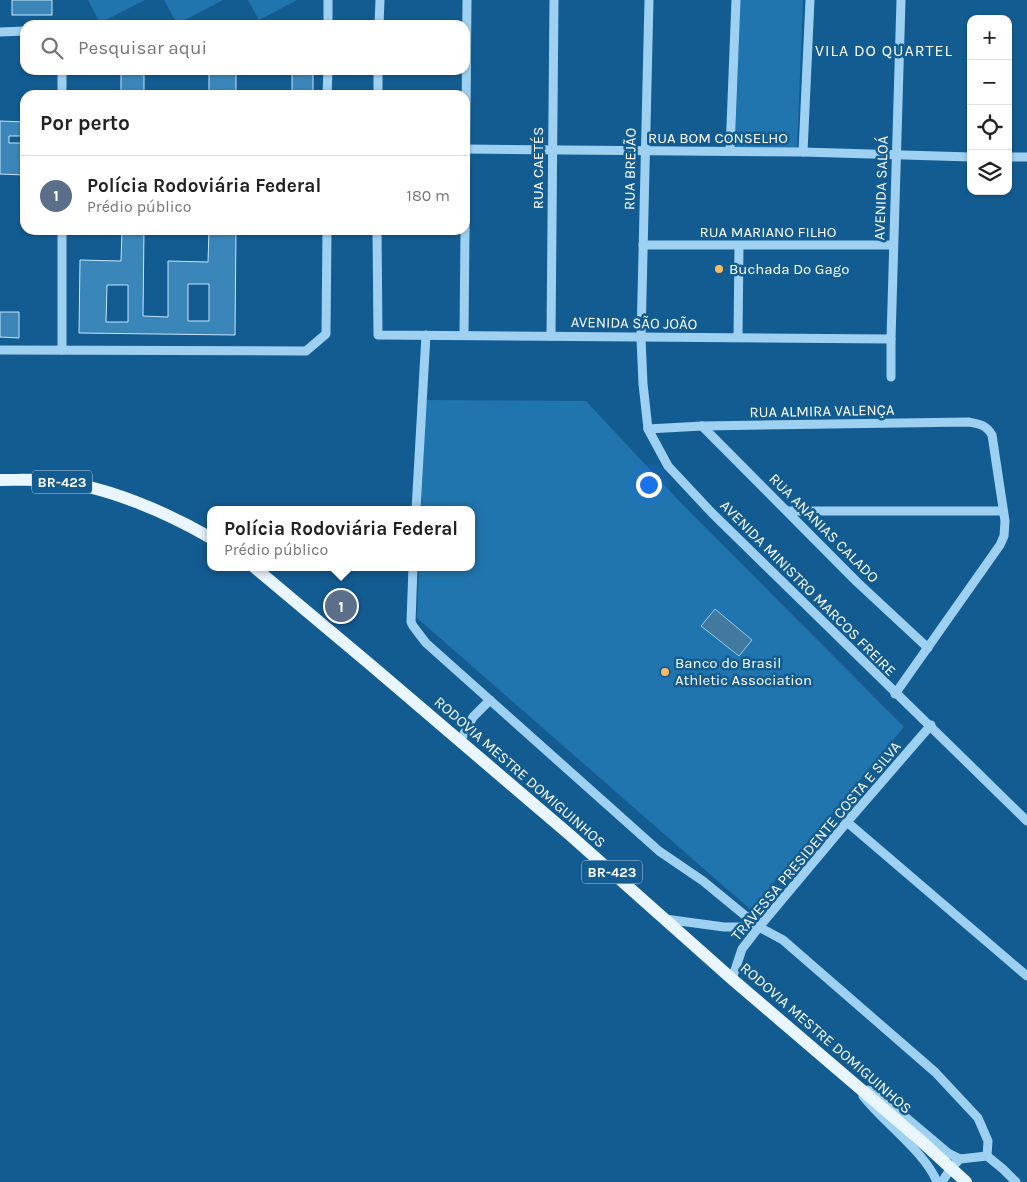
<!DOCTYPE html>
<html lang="pt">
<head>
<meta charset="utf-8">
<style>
	body { margin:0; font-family:Karla,sans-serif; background:#f6f6f6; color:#222 }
	.controls { position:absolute; right:15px; top:15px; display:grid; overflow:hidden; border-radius:10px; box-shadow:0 1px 4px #0004 }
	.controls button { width:45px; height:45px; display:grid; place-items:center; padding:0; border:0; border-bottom:1px solid #e0e0e0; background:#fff; color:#222; font:25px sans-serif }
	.you { position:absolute; left:648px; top:484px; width:18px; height:18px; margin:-12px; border:4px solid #fff; border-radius:50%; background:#1a73e8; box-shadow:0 0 0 8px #1a73e833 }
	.badge { display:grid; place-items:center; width:32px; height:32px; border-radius:50%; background:#b45309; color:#fff; font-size:16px; font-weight:700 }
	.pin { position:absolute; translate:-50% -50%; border:2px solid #fff; box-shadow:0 1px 5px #0006 }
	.popup { position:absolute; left:207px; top:506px; width:268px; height:65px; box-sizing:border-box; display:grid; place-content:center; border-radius:10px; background:#fff; filter:drop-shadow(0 1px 4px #0005); font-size:16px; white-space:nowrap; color:#767676 }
	.popup b { font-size:19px; color:#222 }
	.popup::after { content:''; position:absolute; left:50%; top:100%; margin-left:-10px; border:10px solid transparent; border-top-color:#fff }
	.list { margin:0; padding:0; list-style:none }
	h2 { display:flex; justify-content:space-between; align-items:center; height:65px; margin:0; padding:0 20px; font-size:21px }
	h2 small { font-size:16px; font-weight:400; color:#767676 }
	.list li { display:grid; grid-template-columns:32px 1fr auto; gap:15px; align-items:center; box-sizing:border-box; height:80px; padding:0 20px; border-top:1px solid #e0e0e0 }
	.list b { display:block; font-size:19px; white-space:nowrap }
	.list p { margin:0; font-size:16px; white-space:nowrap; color:#767676 }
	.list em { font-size:16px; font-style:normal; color:#767676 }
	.icon { flex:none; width:28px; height:28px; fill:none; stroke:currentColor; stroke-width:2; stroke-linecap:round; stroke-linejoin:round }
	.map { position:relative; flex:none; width:1027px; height:1182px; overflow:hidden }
	.search { position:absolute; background:#fff; box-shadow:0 1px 4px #0004; left:20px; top:20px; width:450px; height:55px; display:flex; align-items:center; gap:12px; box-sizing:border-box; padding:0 18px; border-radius:15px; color:#767676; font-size:19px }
	.panel { position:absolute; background:#fff; box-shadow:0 1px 4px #0004; left:20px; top:90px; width:450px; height:145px; border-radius:15px }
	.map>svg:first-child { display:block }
	.green { fill:#2175ae }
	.water { fill:#43789f; stroke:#90cdf5 }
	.building { fill:#3b86b9; stroke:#c6e6fd; fill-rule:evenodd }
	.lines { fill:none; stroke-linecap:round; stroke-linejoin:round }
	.minor { stroke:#9ed0f2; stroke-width:9 }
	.major { stroke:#e9f5ff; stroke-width:12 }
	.poi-dot { fill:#ffba5f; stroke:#135c91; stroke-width:2 }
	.labels { text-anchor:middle; stroke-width:5; stroke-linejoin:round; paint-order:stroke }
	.shield { fill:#135c91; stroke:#b8cede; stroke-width:1 }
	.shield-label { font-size:14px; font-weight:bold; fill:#fff }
	.street-label { font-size:15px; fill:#fff; stroke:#135c91 }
	.poi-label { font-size:15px; fill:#fff; stroke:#135c91; text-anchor:start }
	.neighbourhood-label { font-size:16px; letter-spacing:1px; fill:#fff; stroke:#135c91 }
</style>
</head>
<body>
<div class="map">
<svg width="1027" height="1182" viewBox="0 0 1027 1182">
	<rect width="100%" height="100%" fill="#135c91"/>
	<g class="green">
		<polygon points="88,0 145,0 100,23"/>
		<polygon points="164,0 223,0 177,24"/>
		<polygon points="248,0 297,0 259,20"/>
		<polygon points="740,0 803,0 797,148 735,147"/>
		<polygon points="426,400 586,401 681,503 904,727 751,910 417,618 419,567 471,567 471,510 421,510"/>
	</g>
	<polygon class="water" points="715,609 752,640 739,656 701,626"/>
	<g class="building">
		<rect x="12" y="0" width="40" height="15"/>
		<rect x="121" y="70" width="23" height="25"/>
		<rect x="209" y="70" width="27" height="25"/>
		<rect x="292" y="70" width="21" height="25"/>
		<polygon points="0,121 25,122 25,136 9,136 9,143 25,143 25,175 0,174"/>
		<path d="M122,230h22l-1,86 25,1v-56l40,1 1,-32h27l-1,105 -156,-2 1,-73 41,1zM188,284h21v37h-21zM107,285h21v37h-22z"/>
		<polygon points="0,312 19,312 19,338 0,337"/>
	</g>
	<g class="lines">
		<g class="minor">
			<polyline points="649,0 641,338 643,384 648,429 668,466 712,513 1027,821"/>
			<polyline points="328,25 328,0"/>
			<polyline points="379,25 380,0"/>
			<polyline points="0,32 25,31"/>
			<polyline points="62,70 62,95"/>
			<polyline points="327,95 328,70"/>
			<polyline points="378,95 378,70"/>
			<polyline points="465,149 803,152 971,157"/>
			<polyline points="730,151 736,0"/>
			<polyline points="803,152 810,0"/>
			<polyline points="1008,157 1027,157"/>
			<polyline points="62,230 62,350"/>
			<polyline points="377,230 378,335 891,339"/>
			<polyline points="465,230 467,0"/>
			<polyline points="643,245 893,245"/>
			<polyline points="464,335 465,230"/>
			<polyline points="551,336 554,0"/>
			<polyline points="738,337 739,246"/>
			<polyline points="0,350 306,351 326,334 327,230"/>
			<polyline points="891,377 891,339 901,0"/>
			<polyline points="702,426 857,582 928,648"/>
			<path d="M648,429l54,-3 267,-4c11,2 17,3 23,13l13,86 -1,15 -4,9 -105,149"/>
			<polyline points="416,510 426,335"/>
			<polyline points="788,511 1003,511"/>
			<polyline points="413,567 411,622 413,626 426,643 659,851 703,881 759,927 783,940 935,1072 978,1118 988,1141 987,1156"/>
			<polyline points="460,741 473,717 490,700"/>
			<polyline points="847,822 1027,976"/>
			<polyline points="665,919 724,927 759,927"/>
			<polyline points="732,979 742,949 759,927 847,822 931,725"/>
			<polyline points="868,1090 884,1099 948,1153 960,1159"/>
			<path d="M863,1096c21,27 62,56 74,86"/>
			<polyline points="942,1182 951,1168 960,1159 987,1156 1003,1169 1016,1182"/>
		</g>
		<g class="major">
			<path d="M0,480c18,0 36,-1 54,1 52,5 112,31 157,57"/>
			<polyline points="254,567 372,666 570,835 732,979 919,1139 966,1182"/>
		</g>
	</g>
	<g class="poi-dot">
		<circle cx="719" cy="269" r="5"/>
		<circle cx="665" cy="672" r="5"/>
	</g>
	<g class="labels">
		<g class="shield">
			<rect x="32" y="470.5" width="60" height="23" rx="4"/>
			<rect x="582" y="860.5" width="60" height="23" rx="4"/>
		</g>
		<g class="shield-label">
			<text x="62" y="487">BR-423</text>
			<text x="612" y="877">BR-423</text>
		</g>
		<g class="street-label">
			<text x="718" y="143">RUA BOM CONSELHO</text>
			<text transform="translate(538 168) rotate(-90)" y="5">RUA CAETÉS</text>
			<text transform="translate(630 169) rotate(-89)" y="5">RUA BREJÃO</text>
			<text transform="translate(881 188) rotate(-88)" y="5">AVENIDA SALOÁ</text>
			<text x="768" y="237">RUA MARIANO FILHO</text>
			<text transform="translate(634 323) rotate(1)" y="5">AVENIDA SÃO JOÃO</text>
			<text transform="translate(822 411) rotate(-1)" y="5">RUA ALMIRA VALENÇA</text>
			<text transform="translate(824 528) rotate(45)" y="5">RUA ANANIAS CALADO</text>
			<text transform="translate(808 588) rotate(45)" y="5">AVENIDA MINISTRO MARCOS FREIRE</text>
			<text transform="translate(520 772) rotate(41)" y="5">RODOVIA MESTRE DOMIGUINHOS</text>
			<text transform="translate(816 841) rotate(-50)" y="5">TRAVESSA PRESIDENTE COSTA E SILVA</text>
			<text transform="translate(826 1038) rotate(41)" y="5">RODOVIA MESTRE DOMIGUINHOS</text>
		</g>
		<g class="poi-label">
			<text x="729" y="274">Buchada Do Gago</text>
			<text x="675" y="668">Banco do Brasil<tspan x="675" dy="17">Athletic Association</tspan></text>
		</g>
		<g class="neighbourhood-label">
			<text x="884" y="56">VILA DO QUARTEL</text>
		</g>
	</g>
</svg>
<div class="controls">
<button>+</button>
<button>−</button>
<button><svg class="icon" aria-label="locate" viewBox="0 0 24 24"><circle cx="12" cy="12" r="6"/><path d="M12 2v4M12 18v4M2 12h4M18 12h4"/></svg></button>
<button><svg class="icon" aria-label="layers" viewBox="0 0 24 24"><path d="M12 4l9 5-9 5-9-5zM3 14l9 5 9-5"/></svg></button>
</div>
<div class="you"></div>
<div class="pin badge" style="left:341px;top:606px;background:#5c6f8a">1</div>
<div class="popup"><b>Polícia Rodoviária Federal</b>Prédio público</div>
<div class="search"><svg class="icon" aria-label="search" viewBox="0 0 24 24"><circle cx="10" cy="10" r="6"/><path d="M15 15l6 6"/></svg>Pesquisar aqui</div>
<section class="panel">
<h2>Por perto<small></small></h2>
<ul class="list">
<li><span class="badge" style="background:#5c6f8a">1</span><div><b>Polícia Rodoviária Federal</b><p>Prédio público</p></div><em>180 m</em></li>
</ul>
</section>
</div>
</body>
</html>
